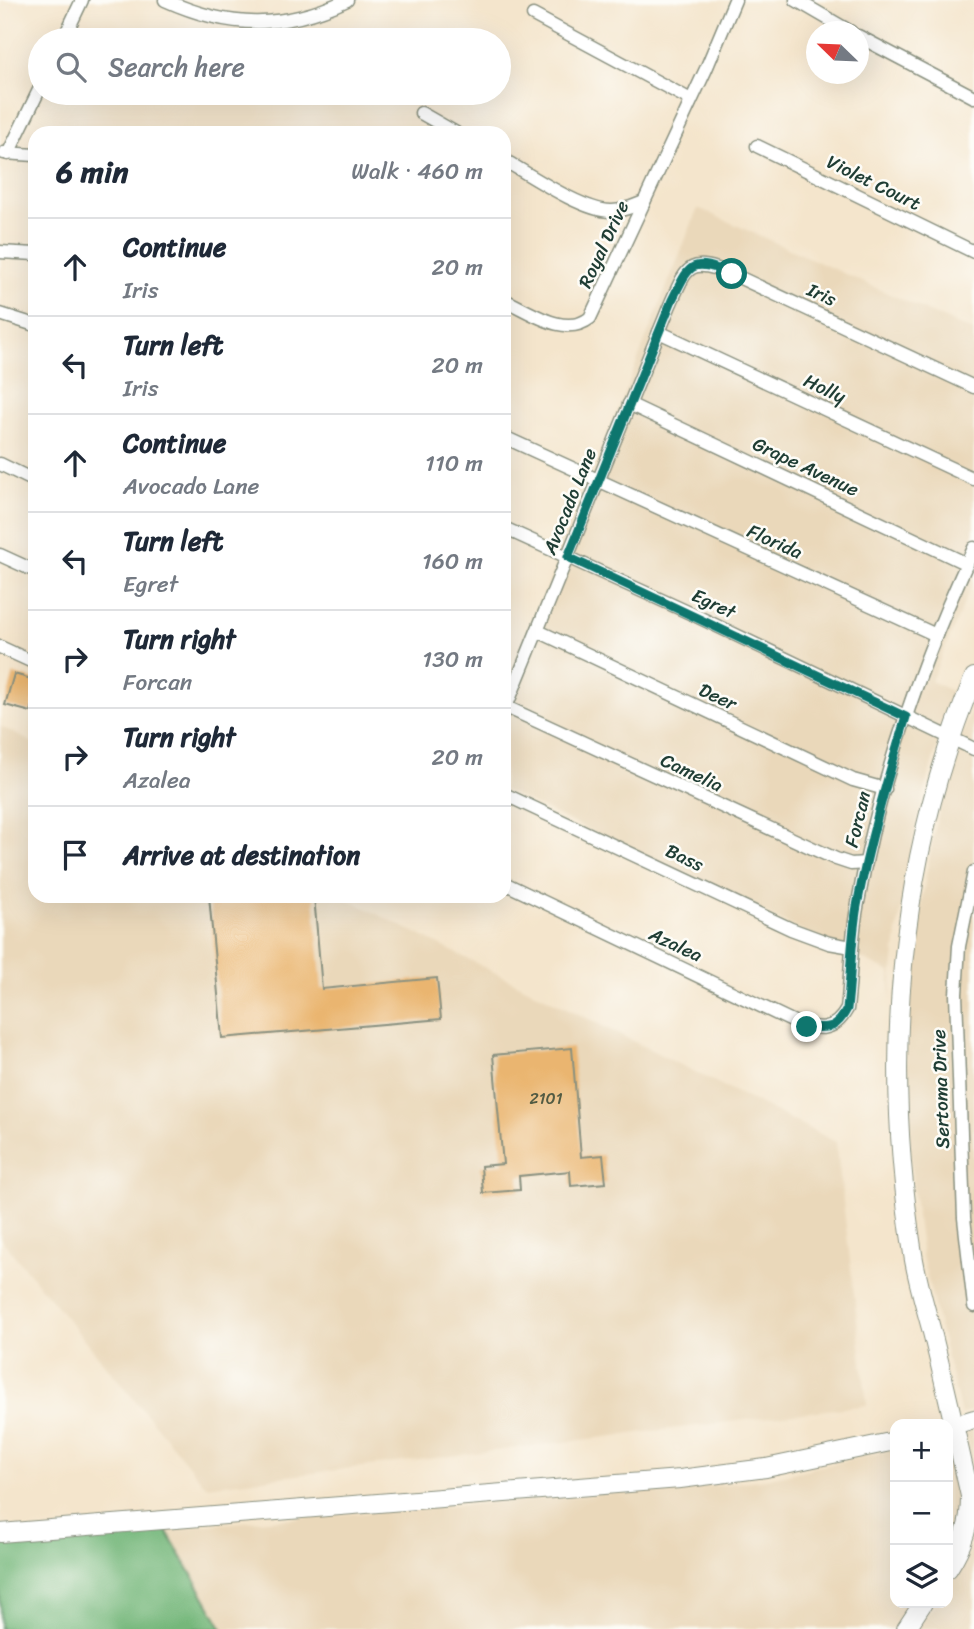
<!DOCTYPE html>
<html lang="en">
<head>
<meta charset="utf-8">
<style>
	body { margin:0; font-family:Sriracha,sans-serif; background:#f6f6f7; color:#1f2937 }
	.controls { position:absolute; right:21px; bottom:21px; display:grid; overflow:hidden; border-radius:14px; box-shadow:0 7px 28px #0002 }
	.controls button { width:63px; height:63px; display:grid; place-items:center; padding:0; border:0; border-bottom:2px solid #e0e1e3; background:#fff; color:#1f2937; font:35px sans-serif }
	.compass { position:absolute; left:806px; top:21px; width:63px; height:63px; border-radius:50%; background:#fff; box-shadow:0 7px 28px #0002; rotate:293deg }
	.stop { position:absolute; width:21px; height:21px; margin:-16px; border:5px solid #0f766e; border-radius:50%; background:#fff }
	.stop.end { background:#0f766e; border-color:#fff; box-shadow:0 2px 7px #0008 }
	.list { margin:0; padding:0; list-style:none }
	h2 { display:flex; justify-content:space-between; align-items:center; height:91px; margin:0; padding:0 28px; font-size:30px }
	h2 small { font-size:23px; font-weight:400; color:#747a83 }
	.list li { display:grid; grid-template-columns:46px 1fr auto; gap:21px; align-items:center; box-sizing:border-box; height:98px; padding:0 28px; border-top:2px solid #e0e1e3 }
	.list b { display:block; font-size:26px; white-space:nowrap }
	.list p { margin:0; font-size:23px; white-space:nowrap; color:#747a83 }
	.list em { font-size:23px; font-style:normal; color:#747a83 }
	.icon { flex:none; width:38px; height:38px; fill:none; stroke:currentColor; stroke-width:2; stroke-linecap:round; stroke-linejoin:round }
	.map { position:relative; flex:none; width:974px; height:1629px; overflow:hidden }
	.search { position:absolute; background:#fff; box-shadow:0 7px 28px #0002; left:28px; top:28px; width:483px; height:77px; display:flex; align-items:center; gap:18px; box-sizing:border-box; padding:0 24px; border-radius:38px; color:#747a83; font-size:26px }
	.panel { position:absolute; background:#fff; box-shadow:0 7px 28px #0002; left:28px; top:126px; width:483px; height:777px; border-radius:21px }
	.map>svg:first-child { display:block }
	.built { fill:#ead8ba }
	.forest { fill:#75b77a; stroke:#4a7a57; stroke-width:2 }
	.building { fill:#eab570 }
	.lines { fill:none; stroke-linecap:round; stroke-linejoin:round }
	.street-casing { stroke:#8a9180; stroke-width:15 }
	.secondary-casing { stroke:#8a9180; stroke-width:20 }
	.street { stroke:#fff; stroke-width:12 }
	.secondary { stroke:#fff; stroke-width:18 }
	.route { stroke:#0f766e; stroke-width:9 }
	.labels { text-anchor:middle; stroke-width:5; stroke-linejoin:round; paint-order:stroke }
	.number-label { font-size:16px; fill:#525b43 }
	.street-label { font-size:19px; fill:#1f3d34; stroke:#fdfcf7 }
</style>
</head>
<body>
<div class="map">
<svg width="974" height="1629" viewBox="0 0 974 1629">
	<rect width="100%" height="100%" fill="#fdfcf7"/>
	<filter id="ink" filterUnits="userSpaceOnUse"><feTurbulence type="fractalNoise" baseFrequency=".0143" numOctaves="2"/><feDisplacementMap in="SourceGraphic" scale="14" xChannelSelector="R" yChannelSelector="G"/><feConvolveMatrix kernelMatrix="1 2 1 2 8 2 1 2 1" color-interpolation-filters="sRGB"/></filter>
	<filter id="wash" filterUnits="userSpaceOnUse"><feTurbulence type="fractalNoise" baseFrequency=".00686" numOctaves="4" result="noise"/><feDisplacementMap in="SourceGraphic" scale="28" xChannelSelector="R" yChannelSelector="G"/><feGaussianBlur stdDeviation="1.57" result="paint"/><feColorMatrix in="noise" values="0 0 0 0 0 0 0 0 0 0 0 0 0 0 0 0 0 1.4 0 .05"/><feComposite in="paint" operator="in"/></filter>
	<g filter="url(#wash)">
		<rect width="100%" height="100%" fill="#f4e5cc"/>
		<g class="built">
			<polygon points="698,208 974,332 974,580 931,681 957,694 933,759 917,823 897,932 890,1001 890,972 504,790 504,698"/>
			<polygon points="974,702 974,1410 961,1414 922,1256 912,1180 906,1092 907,1012 915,936 935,828 951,764"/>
			<polygon points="0,726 35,744 35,896 341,896 836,1142 867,1405 206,1486 0,1238"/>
			<polygon points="974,1429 974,1472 965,1431"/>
			<polygon points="948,1436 961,1495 961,1515 956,1537 948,1553"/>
			<polygon points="895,1449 895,1603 912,1603 895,1629 223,1629 165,1528 710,1486 766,1479"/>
			<polygon points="974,1541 974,1629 917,1629 935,1603 948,1603 948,1584 966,1558"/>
		</g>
		<polygon class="forest" points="165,1528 223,1629 0,1629 0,1541"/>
		<g id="blocks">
			<g class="building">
				<polygon points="14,674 35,680 35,698 31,712 5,705"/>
				<polygon points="209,896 314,896 322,989 437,978 441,1019 222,1038"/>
				<polygon points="572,1048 581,1157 603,1155 606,1183 571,1186 570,1171 519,1176 520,1190 483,1193 481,1166 503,1164 493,1055"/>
			</g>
		</g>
	</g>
	<g filter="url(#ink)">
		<use href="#blocks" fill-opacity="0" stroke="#8a9180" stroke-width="2"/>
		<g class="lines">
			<defs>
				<g id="street">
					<path d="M165,0c64,29 118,30 182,0"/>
					<polyline points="796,0 851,32"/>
					<polyline points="533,15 691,100"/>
					<polyline points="858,36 974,97"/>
					<polyline points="63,40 82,0"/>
					<polyline points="421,113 456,133"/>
					<polyline points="757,146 974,252"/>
					<polyline points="4,153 35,155"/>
					<polyline points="8,154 40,88"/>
					<path d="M504,160c26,15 80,52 108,51 12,0 22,-5 32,-9"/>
					<polyline points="0,252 35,254"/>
					<path d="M504,300c26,11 60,38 86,18l116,-249 29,-69"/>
					<polyline points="0,314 35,325"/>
					<polyline points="659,332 974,479"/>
					<polyline points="629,404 967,564"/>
					<polyline points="504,437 936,635"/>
					<polyline points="0,464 35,481"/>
					<polyline points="504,528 692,614 974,749"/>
					<polyline points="0,555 35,571"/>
					<polyline points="538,631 853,780 885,789"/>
					<polyline points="0,647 35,663"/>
					<polyline points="504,706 836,859 851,864 866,863"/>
					<path d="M504,712l166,-407c18,-41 19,-47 62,-31l242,113"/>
					<polyline points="504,794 791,929 829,943 852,947"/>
					<polyline points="974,872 959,946 956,994 964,1218 974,1306"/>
					<path d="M504,883l290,139c24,8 40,11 53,-13 4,-34 4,-68 10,-101 21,-124 64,-247 117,-360"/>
				</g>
				<g id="secondary">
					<polyline points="948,1427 974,1419"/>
					<polyline points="0,1533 680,1479 766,1468 895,1441"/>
					<path d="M948,1569c16,-24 22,-45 22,-73 -12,-54 -24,-107 -37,-160 -7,-27 -16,-55 -20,-82 -31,-195 -15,-394 61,-577"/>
					<polyline points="906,1629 923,1603"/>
				</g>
			</defs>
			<use href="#street" class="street-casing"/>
			<use href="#secondary" class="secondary-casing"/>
			<use href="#street" class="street"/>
			<use href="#secondary" class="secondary"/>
		</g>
	</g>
	<g class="lines" filter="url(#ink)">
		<path class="route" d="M732,274c-41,-16 -41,-12 -60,26l-104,257 338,160c-19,63 -37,125 -49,189 -6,34 -6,68 -10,103 -11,21 -18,19 -40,18"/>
	</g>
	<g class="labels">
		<g class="number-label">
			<text x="546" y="1104">2101</text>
		</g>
		<g class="street-label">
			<text transform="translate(874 182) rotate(26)" y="7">Violet Court</text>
			<text transform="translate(603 244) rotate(-65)" y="7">Royal Drive</text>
			<text transform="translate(822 294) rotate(25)" y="7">Iris</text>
			<text transform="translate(825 388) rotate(25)" y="7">Holly</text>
			<text transform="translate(806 466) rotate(25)" y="7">Grape Avenue</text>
			<text transform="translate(569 501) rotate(-68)" y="7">Avocado Lane</text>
			<text transform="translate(775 541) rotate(24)" y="7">Florida</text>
			<text transform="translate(714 603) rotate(25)" y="7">Egret</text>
			<text transform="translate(718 696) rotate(25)" y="7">Deer</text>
			<text transform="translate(692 772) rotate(25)" y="7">Camelia</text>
			<text transform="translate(857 819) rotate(-76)" y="7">Forcan</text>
			<text transform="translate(685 857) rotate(25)" y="7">Bass</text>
			<text transform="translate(676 944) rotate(25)" y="7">Azalea</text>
			<text transform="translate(940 1089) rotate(-92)" y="7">Sertoma Drive</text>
		</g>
	</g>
</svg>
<div class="controls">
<button>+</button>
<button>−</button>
<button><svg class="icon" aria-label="layers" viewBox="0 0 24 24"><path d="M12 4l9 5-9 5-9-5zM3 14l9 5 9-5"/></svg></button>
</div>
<svg class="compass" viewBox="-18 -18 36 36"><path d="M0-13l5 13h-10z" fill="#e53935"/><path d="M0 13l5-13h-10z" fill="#747a83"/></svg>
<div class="stop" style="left:732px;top:274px"></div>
<div class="stop end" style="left:807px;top:1027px"></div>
<div class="search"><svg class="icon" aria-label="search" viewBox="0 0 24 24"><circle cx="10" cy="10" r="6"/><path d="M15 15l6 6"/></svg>Search here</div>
<section class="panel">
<h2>6 min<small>Walk · 460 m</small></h2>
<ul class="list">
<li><svg class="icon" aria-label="ahead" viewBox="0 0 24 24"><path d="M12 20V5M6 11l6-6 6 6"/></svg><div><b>Continue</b><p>Iris</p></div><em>20 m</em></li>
<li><svg class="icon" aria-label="left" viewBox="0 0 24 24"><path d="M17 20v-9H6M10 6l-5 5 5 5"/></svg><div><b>Turn left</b><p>Iris</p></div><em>20 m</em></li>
<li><svg class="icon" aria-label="ahead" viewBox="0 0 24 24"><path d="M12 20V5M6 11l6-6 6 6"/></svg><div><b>Continue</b><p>Avocado Lane</p></div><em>110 m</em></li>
<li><svg class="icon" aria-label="left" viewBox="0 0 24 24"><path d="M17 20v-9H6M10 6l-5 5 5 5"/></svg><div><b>Turn left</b><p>Egret</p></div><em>160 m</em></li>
<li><svg class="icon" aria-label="right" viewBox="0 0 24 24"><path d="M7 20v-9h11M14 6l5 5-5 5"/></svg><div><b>Turn right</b><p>Forcan</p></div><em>130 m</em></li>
<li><svg class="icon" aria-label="right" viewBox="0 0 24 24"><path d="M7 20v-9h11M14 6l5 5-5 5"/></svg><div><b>Turn right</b><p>Azalea</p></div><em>20 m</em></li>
<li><svg class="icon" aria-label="arrive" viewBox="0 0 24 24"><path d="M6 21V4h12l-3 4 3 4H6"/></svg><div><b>Arrive at destination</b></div></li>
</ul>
</section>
</div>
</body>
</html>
